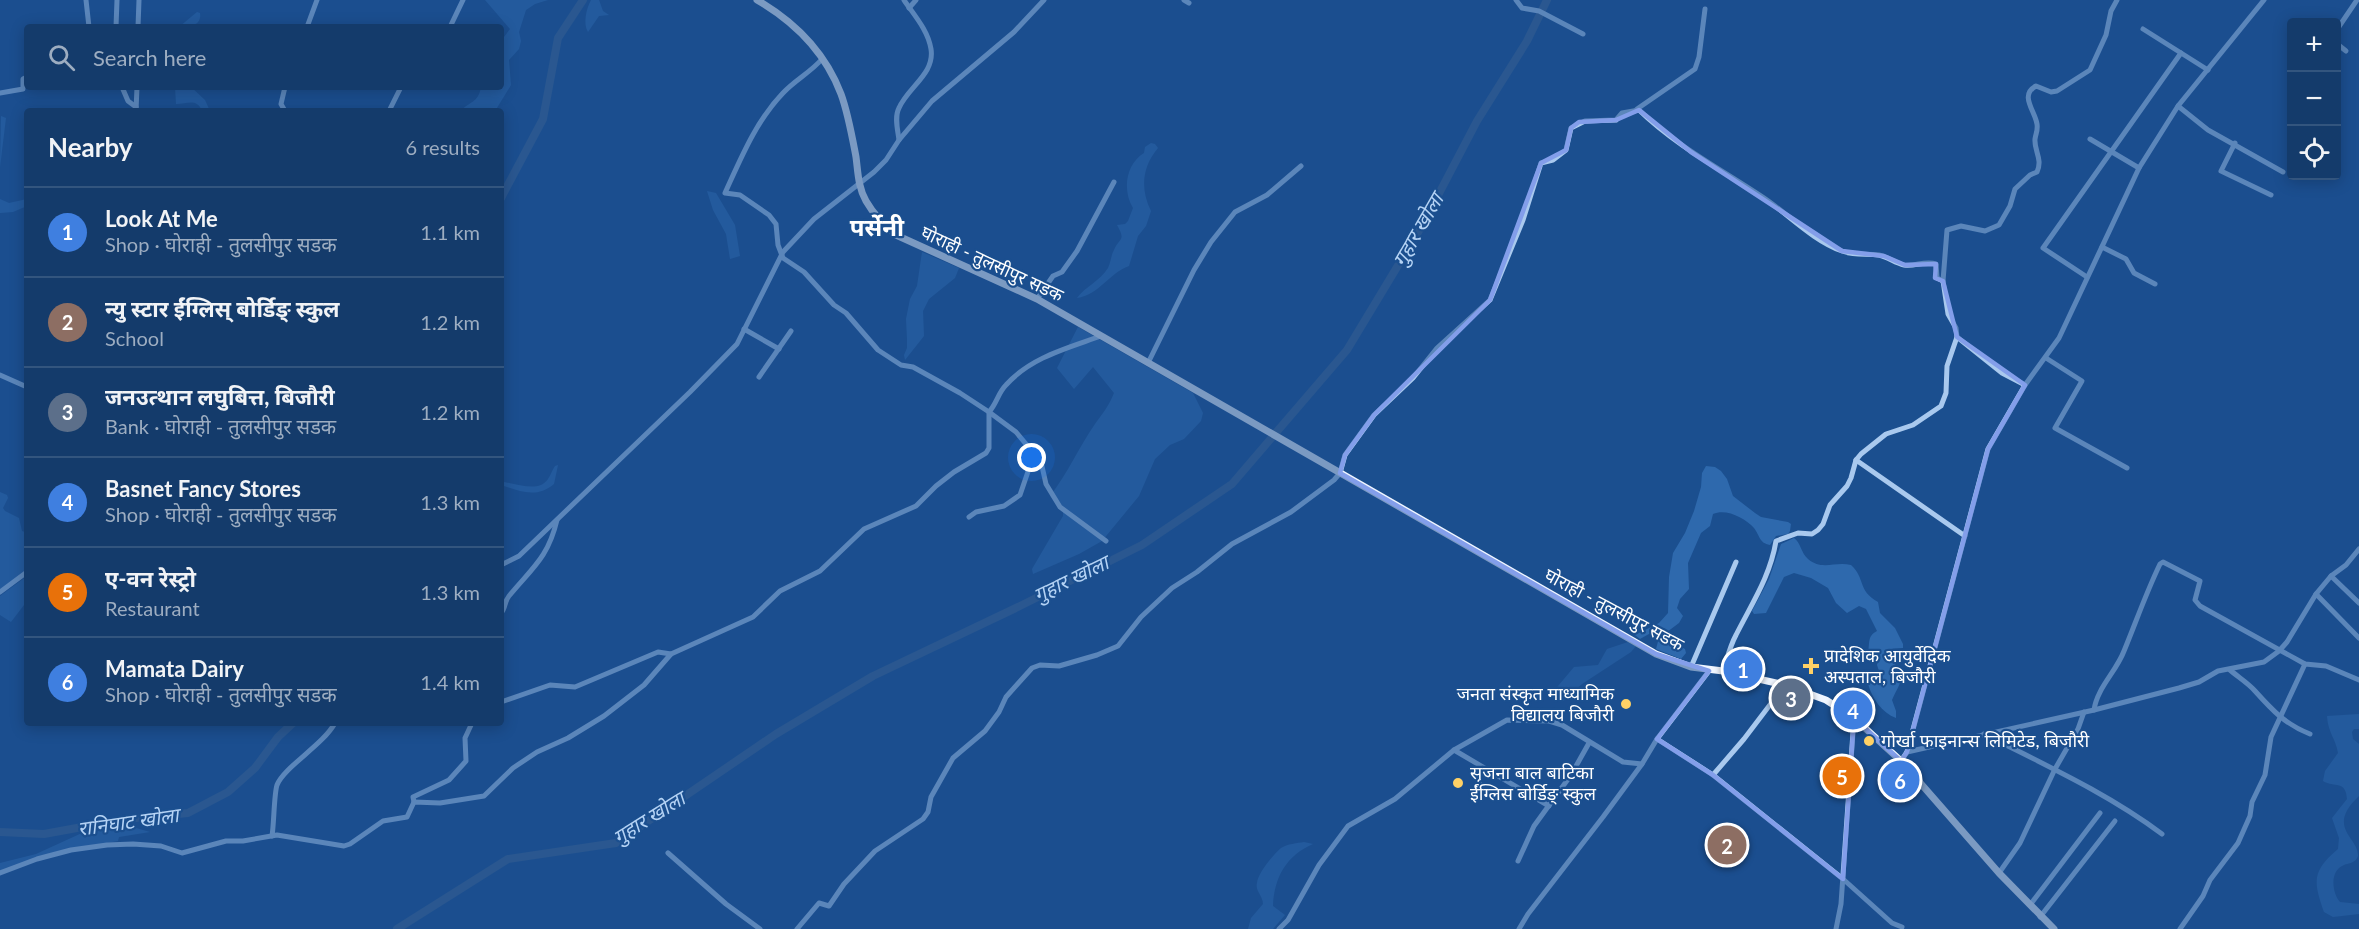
<!DOCTYPE html>
<html lang="en">
<head>
<meta charset="utf-8">
<style>
	body { margin:0; font-family:Lato,"Noto Sans Devanagari",sans-serif; background:#214673; color:#f1f3f6 }
	.controls { position:absolute; right:18px; top:18px; display:grid; overflow:hidden; border-radius:6px; box-shadow:0 3px 15px #0003 }
	.controls button { width:54px; height:54px; display:grid; place-items:center; padding:0; border:0; border-bottom:2px solid #33557e; background:#143b6b; color:#f1f3f6; font:30px sans-serif }
	.you { position:absolute; left:1032px; top:458px; width:21px; height:21px; margin:-15px; border:4px solid #fff; border-radius:50%; background:#1a73e8; box-shadow:0 0 0 9px #1a73e833 }
	.badge { display:grid; place-items:center; width:39px; height:39px; border-radius:50%; background:#d6ab8b; color:#fff; font-size:20px; font-weight:700 }
	.pin { position:absolute; translate:-50% -50%; border:3px solid #fff; box-shadow:0 2px 6px #0006 }
	.list { margin:0; padding:0; list-style:none }
	h2 { display:flex; justify-content:space-between; align-items:center; height:78px; margin:0; padding:0 24px; font-size:26px }
	h2 small { font-size:20px; font-weight:400; color:#9dadc1 }
	.list li { display:grid; grid-template-columns:39px 1fr auto; gap:18px; align-items:center; box-sizing:border-box; height:90px; padding:0 24px; border-top:2px solid #33557e }
	.list b { display:block; font-size:22px; white-space:nowrap }
	.list p { margin:0; font-size:20px; white-space:nowrap; color:#9dadc1 }
	.list em { font-size:20px; font-style:normal; color:#9dadc1 }
	.icon { flex:none; width:33px; height:33px; fill:none; stroke:currentColor; stroke-width:2; stroke-linecap:round; stroke-linejoin:round }
	.map { position:relative; flex:none; width:2359px; height:929px; overflow:hidden }
	.search { position:absolute; background:#143b6b; box-shadow:0 3px 15px #0003; left:24px; top:24px; width:480px; height:66px; display:flex; align-items:center; gap:15px; box-sizing:border-box; padding:0 21px; border-radius:6px; color:#9dadc1; font-size:22px }
	.panel { position:absolute; background:#143b6b; box-shadow:0 3px 15px #0003; left:24px; top:108px; width:480px; height:618px; border-radius:6px }
	.map>svg:first-child { display:block }
	.green { fill:#2e69ad }
	.lines { fill:none; stroke-linecap:round; stroke-linejoin:round }
	.river { stroke:#3c6290; stroke-width:8 }
	.minor { stroke:#a9c9ee; stroke-width:5 }
	.major { stroke:#f0f6ff; stroke-width:7 }
	.marked { fill:none; stroke:#839eea; stroke-width:4.5; stroke-linejoin:round }
	.poi-dot { fill:#ffd166; stroke:#1b4f8f; stroke-width:2 }
	.labels { text-anchor:middle; stroke-width:4.5; stroke-linejoin:round; paint-order:stroke }
	.street-label { font-size:18px; fill:#fff; stroke:#1b4f8f }
	.poi-label { font-size:18px; fill:#fff; stroke:#1b4f8f; text-anchor:start }
	.water-label { font-size:20px; font-style:italic; fill:#b5d3f5; stroke:#1b4f8f }
	.district-label { font-size:24px; font-weight:bold; fill:#fff; stroke:#1b4f8f }
</style>
</head>
<body>
<div class="map">
<svg width="2359" height="929" viewBox="0 0 2359 929">
	<rect width="100%" height="100%" fill="#1b4f8f"/>
	<g class="green">
		<path d="M485,0h63l-13,4 -9,6 -7,22 2,9 -2,8 -10,11 2,25 -16,26h-34c8,-10 17,-7 20,-24h20v-46l9,-12z"/>
		<path d="M591,0h8l4,11 6,4 -10,1 -11,16c-5,-8 -2,-23 3,-32z"/>
		<path d="M197,12l3,1c2,13 -11,14 -21,14z"/>
		<path d="M175,87h16l14,13 5,11h-8c-5,-13 -15,-7 -26,-7z"/>
		<polygon points="1,116 6,118 0,167"/>
		<path d="M1151,143l4,1 3,4c-16,19 -18,41 -7,63l-5,15 -8,10 -9,30c-20,7 -30,29 -52,32 9,-12 23,-17 31,-30 3,-6 3,-13 6,-18 6,-13 12,-9 3,-25l8,-1 3,-3 5,-13c-11,-18 -7,-44 11,-55l1,-6z"/>
		<polygon points="707,191 716,193 735,225 740,256 730,259 726,234 713,210"/>
		<polygon points="0,199 9,203 27,199 27,206 13,212 0,213"/>
		<polygon points="922,252 959,268 955,278 929,299 923,311 924,336 905,360 904,355 907,348 907,339 906,319 910,299 917,286"/>
		<path d="M1078,327l115,66 10,20 -2,8 -17,18 -14,6 -15,14 -16,37 -37,45 -23,13 -46,20 -1,-5 31,-53v-5l-13,-15c18,-23 29,-49 45,-72 8,-11 14,-18 19,-31l-21,-26 -19,22 -17,-21z"/>
		<path d="M558,465l-4,19c-18,15 -34,7 -53,1v-3c14,0 37,12 47,-3 3,-4 4,-9 7,-13z"/>
		<path d="M1706,466l9,1 6,4 6,8 6,17 22,17 6,4 27,5 3,2 -1,7 -2,3 -12,2 -6,9c-11,-2 -10,-9 -16,-17 -9,-10 -28,-20 -41,-14l-3,12 -9,7 -13,30 1,26 -9,10 -3,9 6,8 -4,7 -12,9 1,8 17,9 1,4 -5,6 -25,-10 4,-15 -4,-4 -16,9 -5,-4 24,-12 9,-10 1,-36 4,-24 12,-20 9,-22 7,-24 1,-14z"/>
		<polygon points="0,492 7,495 8,498 3,508 5,511 19,518 22,531 27,533 27,570 0,590"/>
		<path d="M1794,538c7,5 7,15 14,21 14,12 27,2 43,6 15,14 6,25 27,37l2,11 15,15 8,16v4l-14,1 -3,6 4,6 9,6c4,17 0,17 -7,33l4,11v7c-14,-5 -24,-20 -28,-34l7,-3 4,-10 -2,-6 1,-7 -10,-5c2,-10 -1,-17 9,-22l-11,-22 -7,-3 -12,7 -11,-10 -8,-15 -17,-10 -17,-5 -10,4 -18,36 -12,1 -2,-3 17,-32 12,-35z"/>
		<polygon points="27,576 27,601 11,622 0,615 0,596"/>
		<polygon points="1628,642 1636,646 1631,652 1582,684 1562,702 1553,692 1574,667 1598,665 1607,649"/>
		<path d="M2359,714v15h-5l-2,3 1,7 6,5v52c-34,32 0,41 -1,60 -3,9 -12,6 -19,12 -9,8 -6,26 1,34l19,2v10l-26,3 -9,-5c-11,-31 -12,-41 14,-63l1,-11 -7,-20 15,-19c-1,-19 -12,-11 -24,-18l2,-10 13,-18c-2,-14 -10,-20 -11,-37z"/>
		<polygon points="129,826 150,832 119,837 118,841 71,849 0,871 0,863 36,854 82,833"/>
		<path d="M1304,842l9,2c-26,11 -39,33 -40,62l12,9 -12,14h-25l3,-11 12,-14c0,-8 -8,-13 -6,-21 1,-10 16,-28 24,-35 6,-4 17,-5 23,-6z"/>
	</g>
	<g class="lines">
		<g class="river">
			<polyline points="501,198 543,119 558,38 583,0"/>
			<polyline points="0,832 44,834 126,819 188,813 228,792 255,768 278,737 293,723"/>
			<polyline points="397,929 508,859 616,843 776,734 873,676 1020,606 1142,545 1232,484 1347,350 1423,224 1477,121 1527,41 1547,0"/>
		</g>
		<g class="minor">
			<polyline points="86,0 89,27"/>
			<polyline points="1184,0 1189,3"/>
			<polyline points="1516,0 1522,8 1539,11 1583,34"/>
			<polyline points="909,8 916,0"/>
			<polyline points="116,27 117,0"/>
			<polyline points="138,27 139,0"/>
			<polyline points="307,27 317,0"/>
			<polyline points="450,27 463,0"/>
			<polyline points="2143,29 2208,70"/>
			<polyline points="2336,31 2357,0"/>
			<polyline points="2336,43 2346,51"/>
			<path d="M822,59c-11,13 -27,21 -39,34 -27,28 -42,65 -58,100l15,2 29,20 7,9 2,21 5,13 21,14 30,33 12,8 32,37 23,15 12,2 47,26 29,19 27,20 25,30 5,22 14,23 46,34"/>
			<polyline points="122,87 128,101 136,107"/>
			<polyline points="285,87 281,104 285,111"/>
			<polyline points="0,93 23,89 23,79 27,77"/>
			<polyline points="2178,106 2208,130 2283,172"/>
			<polyline points="1637,109 1695,69 1699,57 1705,9"/>
			<polyline points="136,111 137,87"/>
			<polyline points="389,111 401,87"/>
			<polyline points="2090,139 2139,168"/>
			<path d="M899,140c-1,-9 -5,-23 0,-32 9,-21 36,-34 32,-59 -3,-19 -17,-34 -27,-49"/>
			<polyline points="2235,143 2221,171 2271,195"/>
			<polyline points="2102,247 2126,259 2134,273 2155,284"/>
			<polyline points="2087,277 2043,248 2181,53"/>
			<polyline points="1037,299 1053,276 1062,272 1077,251 1114,182"/>
			<polyline points="744,329 779,349"/>
			<polyline points="1957,337 2002,373 2025,385"/>
			<polyline points="2046,358 2082,381 2055,428 2127,468"/>
			<polyline points="1148,363 1194,270 1211,242 1235,212 1267,195 1301,166"/>
			<polyline points="0,375 27,387"/>
			<polyline points="759,377 791,331"/>
			<polyline points="1856,460 1965,536"/>
			<polyline points="969,517 976,512 1004,506 1020,495 1034,454"/>
			<polyline points="501,565 519,556 690,392 737,344 783,252 814,219 874,172 886,160 899,140 932,101 1014,32 1044,0"/>
			<polyline points="2331,576 2359,603"/>
			<polyline points="0,592 27,572"/>
			<polyline points="2316,594 2359,638"/>
			<path d="M501,613c5,-5 3,-11 8,-17 23,-28 39,-38 48,-76"/>
			<polyline points="1691,667 1736,562"/>
			<path d="M2230,670c8,7 18,13 25,21 18,20 30,33 55,43"/>
			<path d="M1723,671c4,-12 7,-25 13,-36 16,-32 34,-58 40,-94l22,-8 14,1 6,-4 5,-6 7,-19 17,-19 4,-8 5,-18 5,-6 25,-20 27,-9 28,-19 5,-13 1,-27 10,-29 -1,-9 -8,-14 -5,-33 4,-51 14,-4 24,5 14,-6 11,-19 5,-17 15,-14 7,-3c6,-13 -3,-21 -2,-33 1,-6 3,-9 2,-15 -2,-13 -18,-29 -1,-38l15,6 6,-1 33,-21 16,-35 5,-24 6,-11"/>
			<polyline points="501,702 550,685 575,687 658,652 671,654"/>
			<path d="M2094,710c3,-22 22,-38 30,-59 12,-29 22,-58 36,-87l3,-2 37,19 -5,19 5,6 105,58 21,2 33,14"/>
			<path d="M1984,734c61,31 123,59 178,100"/>
			<polyline points="1657,739 1713,775 1843,879 1892,923 1902,927"/>
			<polyline points="1454,750 1549,806"/>
			<polyline points="1907,752 2094,710 2179,688 2199,682 2218,671 2264,662 2279,651 2287,642 2316,594 2331,576 2346,565 2359,549"/>
			<polyline points="1901,761 1907,752 1988,449 2025,385 2059,338 2139,168 2178,106 2264,0"/>
			<polyline points="1713,775 1744,739 1785,685"/>
			<polyline points="414,802 413,797 449,780 466,761 465,738 472,723"/>
			<path d="M272,836c2,-12 2,-42 5,-51 7,-18 46,-40 58,-62"/>
			<polyline points="668,853 726,904 760,929"/>
			<polyline points="1518,861 1534,826 1571,775 1589,743"/>
			<path d="M0,873l37,-14 34,-9 36,-5 26,-1 28,2 21,7 44,-12h17l34,-6 67,11 6,-2 33,-23 24,-4 7,-15 26,1 44,-7 29,-28 24,-16 31,-14 36,-22 40,-31 27,-31 82,-37 27,-26 40,-20 44,-42 52,-23 20,-20 18,-14 32,-19 3,-5v-36c8,-9 9,-19 17,-27 25,-28 62,-37 95,-49"/>
			<polyline points="1999,873 2020,843 2055,769 2078,729 2084,712"/>
			<polyline points="2030,905 2100,813"/>
			<polyline points="2040,917 2115,821"/>
			<path d="M797,929l22,-26 10,3 15,-22 31,-33 48,-32 5,-7 3,-15 22,-39 32,-27 14,-19 7,-15 26,-29 8,-3 19,1 38,-11 21,-9 23,-29 31,-29 25,-16 35,-28 59,-32 43,-32 6,-7 5,-18 29,-40 39,-37 24,-30 53,-48 33,-80 18,-57 12,-3 13,-10 5,-22 14,-7 31,-1 6,-7 17,-3c38,37 84,60 128,90 24,17 47,41 75,51 13,5 24,2 37,4 9,2 16,8 25,10 11,2 21,-5 32,-1l1,14 6,3"/>
			<polyline points="1279,929 1288,920 1319,865 1348,826 1395,799 1454,750 1507,720 1549,721 1562,725 1623,762 1642,764"/>
			<polyline points="1519,929 1528,914 1603,817 1642,764 1657,739 1709,671"/>
			<polyline points="1836,929 1841,904 1854,718"/>
			<polyline points="2180,929 2203,896 2210,880 2238,843 2250,816 2252,802 2265,775 2271,737 2305,664"/>
		</g>
		<path class="major" d="M757,0c38,22 68,52 84,94 7,19 11,42 15,63 2,15 2,30 10,44 8,14 18,24 30,34l141,64 619,355 35,13 32,4 62,14 41,15 28,18 47,43 98,112 55,56"/>
	</g>
	<path d="M0 0H2359V929H0ZM1639,110l52,42 151,99 42,5 21,9 31,-1 -1,14 8,3 14,56 68,48 -37,64 -81,303 -6,9 -47,-43 -11,161 -130,-104 -56,-36 52,-68 -53,-17 -316,-181 5,-18 29,-40 116,-115 51,-137 25,-13 5,-22 8,-6 37,-2z" fill="#1b4f8f" fill-opacity=".55" fill-rule="evenodd"/>
	<path class="marked" d="M1639,110l52,42 151,99 42,5 21,9 31,-1 -1,14 8,3 14,56 68,48 -37,64 -81,303 -6,9 -47,-43 -11,161 -130,-104 -56,-36 52,-68 -53,-17 -316,-181 5,-18 29,-40 116,-115 51,-137 25,-13 5,-22 8,-6 37,-2z"/>
	<g class="poi-dot">
		<path d="M1808 657h6v6h6v6h-6v6h-6v-6h-6v-6h6z"/>
		<circle cx="1626" cy="704" r="6"/>
		<circle cx="1869" cy="741" r="6"/>
		<circle cx="1458" cy="783" r="6"/>
	</g>
	<g class="labels">
		<g class="street-label">
			<text transform="translate(992 264) rotate(25)" y="6">घोराही - तुलसीपुर सडक</text>
			<text transform="translate(1614 610) rotate(28)" y="6">घोराही - तुलसीपुर सडक</text>
		</g>
		<g class="poi-label">
			<text x="1824" y="662">प्रादेशिक आयुर्वेदिक<tspan x="1824" dy="21">अस्पताल, बिजौरी</tspan></text>
			<text x="1614" y="700" text-anchor="end">जनता संस्कृत माध्यामिक<tspan x="1614" dy="21">विद्यालय बिजौरी</tspan></text>
			<text x="1881" y="747">गोर्खा फाइनान्स लिमिटेड, बिजौरी</text>
			<text x="1470" y="779">सृजना बाल बाटिका<tspan x="1470" dy="21">ईंग्लिस बोर्डिङ् स्कुल</tspan></text>
		</g>
		<g class="water-label">
			<text transform="translate(1418 230) rotate(-60)" y="7">गुहार खोला</text>
			<text transform="translate(1071 579) rotate(-26)" y="7">गुहार खोला</text>
			<text transform="translate(649 818) rotate(-32)" y="7">गुहार खोला</text>
			<text transform="translate(128 822) rotate(-8)" y="7">रानिघाट खोला</text>
		</g>
		<g class="district-label">
			<text x="877" y="236">पर्सेनी</text>
		</g>
	</g>
</svg>
<div class="controls">
<button>+</button>
<button>−</button>
<button><svg class="icon" aria-label="locate" viewBox="0 0 24 24"><circle cx="12" cy="12" r="6"/><path d="M12 2v4M12 18v4M2 12h4M18 12h4"/></svg></button>
</div>
<div class="you"></div>
<div class="pin badge" style="left:1743px;top:669px;background:#3f7fe0">1</div>
<div class="pin badge" style="left:1727px;top:845px;background:#8d6e63">2</div>
<div class="pin badge" style="left:1791px;top:698px;background:#5c6f8a">3</div>
<div class="pin badge" style="left:1853px;top:710px;background:#3f7fe0">4</div>
<div class="pin badge" style="left:1842px;top:776px;background:#e8710a">5</div>
<div class="pin badge" style="left:1900px;top:780px;background:#3f7fe0">6</div>
<div class="search"><svg class="icon" aria-label="search" viewBox="0 0 24 24"><circle cx="10" cy="10" r="6"/><path d="M15 15l6 6"/></svg>Search here</div>
<section class="panel">
<h2>Nearby<small>6 results</small></h2>
<ul class="list">
<li><span class="badge" style="background:#3f7fe0">1</span><div><b>Look At Me</b><p>Shop · घोराही - तुलसीपुर सडक</p></div><em>1.1 km</em></li>
<li><span class="badge" style="background:#8d6e63">2</span><div><b>न्यु स्टार ईंग्लिस् बोर्डिङ् स्कुल</b><p>School</p></div><em>1.2 km</em></li>
<li><span class="badge" style="background:#5c6f8a">3</span><div><b>जनउत्थान लघुबित्त, बिजौरी</b><p>Bank · घोराही - तुलसीपुर सडक</p></div><em>1.2 km</em></li>
<li><span class="badge" style="background:#3f7fe0">4</span><div><b>Basnet Fancy Stores</b><p>Shop · घोराही - तुलसीपुर सडक</p></div><em>1.3 km</em></li>
<li><span class="badge" style="background:#e8710a">5</span><div><b>ए-वन रेस्ट्रो</b><p>Restaurant</p></div><em>1.3 km</em></li>
<li><span class="badge" style="background:#3f7fe0">6</span><div><b>Mamata Dairy</b><p>Shop · घोराही - तुलसीपुर सडक</p></div><em>1.4 km</em></li>
</ul>
</section>
</div>
</body>
</html>
